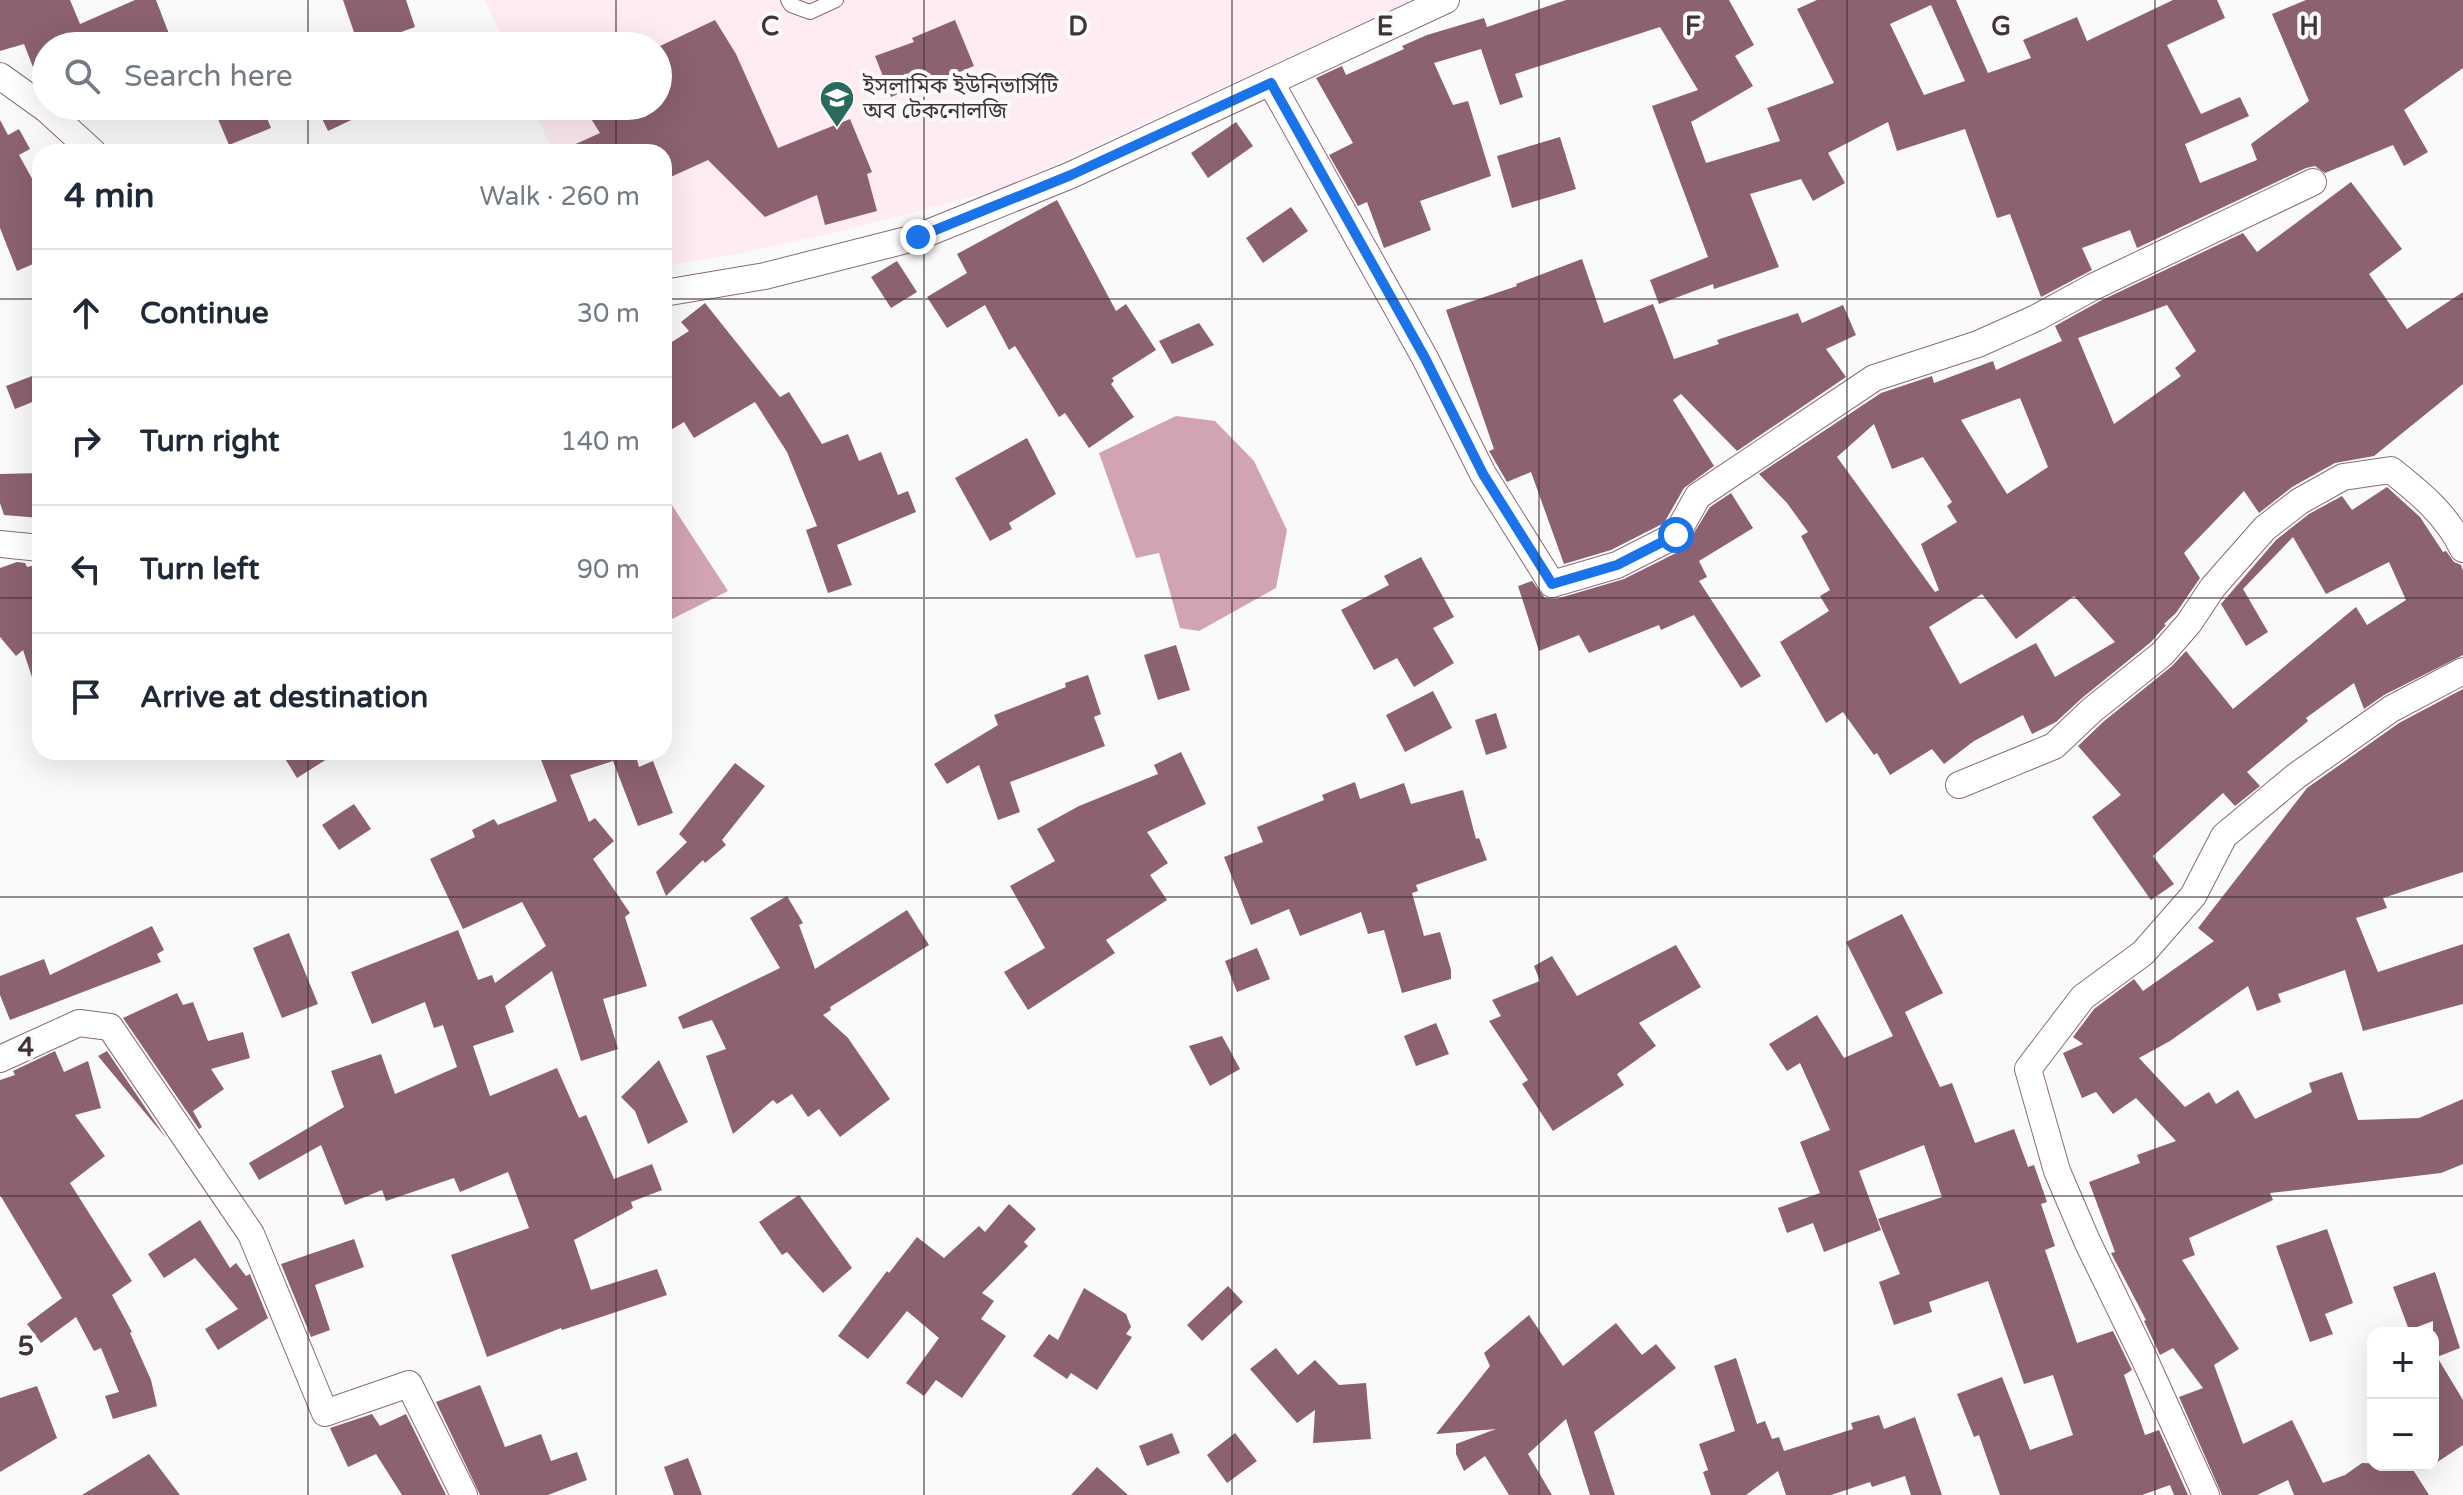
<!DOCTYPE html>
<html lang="en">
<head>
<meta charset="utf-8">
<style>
	body { margin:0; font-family:"Varela Round","Noto Sans Bengali",sans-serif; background:#f2f2f3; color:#1f2937 }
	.controls { position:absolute; right:24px; bottom:24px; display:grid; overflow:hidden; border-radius:16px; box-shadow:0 8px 32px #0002 }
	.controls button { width:72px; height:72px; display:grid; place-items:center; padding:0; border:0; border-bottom:2px solid #e0e1e3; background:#fff; color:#1f2937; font:40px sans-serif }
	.stop { position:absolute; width:24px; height:24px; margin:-18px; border:6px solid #1a73e8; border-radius:50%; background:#fff }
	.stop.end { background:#1a73e8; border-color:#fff; box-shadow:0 2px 8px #0008 }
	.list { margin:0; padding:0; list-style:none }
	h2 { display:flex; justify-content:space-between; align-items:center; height:104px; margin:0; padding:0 32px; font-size:34px }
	h2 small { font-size:26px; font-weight:400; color:#747a83 }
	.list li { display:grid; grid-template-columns:52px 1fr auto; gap:24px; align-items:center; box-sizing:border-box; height:128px; padding:0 32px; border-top:2px solid #e0e1e3 }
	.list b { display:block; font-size:30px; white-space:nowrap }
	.list em { font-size:26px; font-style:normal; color:#747a83 }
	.icon { flex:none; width:44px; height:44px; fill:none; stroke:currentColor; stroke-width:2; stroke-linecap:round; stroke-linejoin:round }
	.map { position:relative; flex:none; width:2463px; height:1495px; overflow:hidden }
	.search { position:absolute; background:#fff; box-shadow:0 8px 32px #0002; left:32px; top:32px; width:640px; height:88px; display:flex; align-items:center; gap:20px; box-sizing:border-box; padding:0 28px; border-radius:44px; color:#747a83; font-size:30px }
	.panel { position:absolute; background:#fff; box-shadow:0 8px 32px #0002; left:32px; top:144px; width:640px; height:616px; border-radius:24px }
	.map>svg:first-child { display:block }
	.built { fill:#feecf2 }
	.water { fill:#d2a3b3 }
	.building { fill:#8c6170; fill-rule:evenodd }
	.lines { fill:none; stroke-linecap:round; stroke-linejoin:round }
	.lane-casing { stroke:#8b6b76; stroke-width:16 }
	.street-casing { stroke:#8b6b76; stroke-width:28 }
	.lane { stroke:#fff; stroke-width:14 }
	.street { stroke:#fff; stroke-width:26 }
	.route { stroke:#1a73e8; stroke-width:10 }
	.grid { fill:none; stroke:#413338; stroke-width:2; stroke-opacity:0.55 }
	.labels { text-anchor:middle; stroke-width:8; stroke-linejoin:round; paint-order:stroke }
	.poi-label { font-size:22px; fill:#413338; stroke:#fafafa; text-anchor:start }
	.grid-label { font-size:26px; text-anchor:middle; font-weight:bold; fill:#413338; stroke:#fafafa; stroke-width:8; stroke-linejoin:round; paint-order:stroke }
</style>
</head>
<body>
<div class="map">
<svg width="2463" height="1495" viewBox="0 0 2463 1495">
	<rect width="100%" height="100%" fill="#fafafa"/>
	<polygon class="built" points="485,0 1412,0 1001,189 850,229 732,255 664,266 664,152 553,152 532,106 658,106 658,46 506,46"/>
	<g class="water">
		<polygon points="1176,416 1215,421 1254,461 1287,530 1276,588 1199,631 1180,628 1159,553 1136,558 1099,453"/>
		<polygon points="664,493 728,591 664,623"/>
	</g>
	<g class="building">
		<polygon points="0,0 70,0 80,24 135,0 156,0 171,39 152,46 46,46 46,89 40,85 24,44 0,51"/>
		<polygon points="343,0 406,0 415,27 368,44 358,44"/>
		<path d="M1566,0h163l25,45 -19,11 18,30 -62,36 15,41 74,-22 -13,-33 67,-25 -37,-74 20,-9h139l32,73 43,-15 -8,-18 54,-23 10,24 86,-41h44l8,18 -58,27 34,69 39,-17 9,19 -64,28 15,39 57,-23 -6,-16 58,-43 -37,-87 34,-14h157v68l-59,42 24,42 -24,14 -11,-21 -68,28 -10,-7 -9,2 -169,80 -7,-18 -48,18 10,22 -51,27 -31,-83 -13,4 -32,-89 -68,22 -9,-29 -60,31 17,30 -32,18 -12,-22 -51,15 29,73 -65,22 -1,-5 -54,20 -9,-24 58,-23 -56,-151 46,-16 -38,-63 -145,47 8,23 -23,8 -19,-56 -47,14 19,42 15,-4 23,75 -71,25 11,29 -47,18 -17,-46 -9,4 -29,-51 24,-12 -37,-65 26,-12 4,9 58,-26 -2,-3 25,-11 57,-17 3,9zM1931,5l34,76 -41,14 -34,-71z"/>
		<polygon points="715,20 736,54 778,148 850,119 872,172 867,174 877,211 825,225 817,195 765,217 708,160 664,180 664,152 558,152 600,133 583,106 658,106 658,47"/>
		<polygon points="955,20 974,66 931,84 930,81 891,97 875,56 914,42 912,38"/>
		<polygon points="248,106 262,106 271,128 229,145 218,119"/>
		<polygon points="316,106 381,106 328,131"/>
		<polygon points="0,120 8,135 19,129 30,149 19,155 40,193 40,261 17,271 0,228"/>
		<polygon points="1236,122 1253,146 1208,178 1191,153"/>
		<polygon points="1560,137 1576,189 1512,208 1497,156"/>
		<path d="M2351,182l51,67 -33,25 38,55 56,-37v92l-89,72 -39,7 -43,24 -33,26 -15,-22 -60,62 16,25 -24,35 -12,11 2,1 -15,17 -69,56 -26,24 -24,12 -9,-19 -49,26 -30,23 -12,-15 -42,26 -13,-22 -3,2 -31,-43 -17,11 -46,-81 49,-31 -9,-15 10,-6 -29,-54 7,-4 -21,-29 -28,-29 122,-81 51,-17 2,7 59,-22 3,9 66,-29 -7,-15 45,-25 143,-68 14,19zM2167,305l29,46 -21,17 6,8 -67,48 -36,-86zM2020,398l28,69 -41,27 -46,-74zM1874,424l18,45 31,-12 29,45 -5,4 10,16 -36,22 18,46 -4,2 -98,-135zM1982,594l34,45 58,-43 41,46 -60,35 -19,-34 -76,41 -31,-57z"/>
		<polygon points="1057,200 1116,311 1126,304 1156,350 1112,378 1114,381 1111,384 1134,417 1089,448 1065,413 1059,417 1015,346 1009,350 985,305 947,328 927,297 967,273 957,254"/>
		<polygon points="1291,207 1308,231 1263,263 1246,238"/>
		<polygon points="1582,259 1604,323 1653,304 1674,359 1719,344 1717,340 1798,313 1802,323 1843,305 1856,335 1826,349 1846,377 1737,451 1681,394 1673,400 1714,466 1684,488 1664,523 1611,550 1564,564 1531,472 1507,482 1489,451 1494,449 1446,310 1517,286 1516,284"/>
		<polygon points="897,261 917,292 891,308 871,277"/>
		<polygon points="705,303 780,397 789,392 822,444 848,434 859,461 881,452 898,495 908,491 916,512 837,545 852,585 828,593 806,530 817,526 787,452 755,402 694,438 684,422 664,434 664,347 689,331 681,322"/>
		<polygon points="1199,323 1214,345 1172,364 1159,341"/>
		<polygon points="40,373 40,399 15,409 6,386"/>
		<polygon points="1027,438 1056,494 1009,523 1012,529 990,541 955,478"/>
		<polygon points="40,473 40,518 4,515 0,503 0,474"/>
		<polygon points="2387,487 2420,517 2443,552 2446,551 2454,562 2461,565 2463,571 2463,655 2384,695 2364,709 2354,683 2306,718 2308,721 2247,772 2260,786 2235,806 2223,793 2153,856 2174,884 2151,900 2092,817 2121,795 2078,746 2103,722 2172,666 2186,651 2233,709 2356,607 2367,625 2406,600 2389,562 2326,594 2293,537 2243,589 2268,632 2246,646 2221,604 2276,540 2309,514 2342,496 2352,510"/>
		<polygon points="1731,493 1753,528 1699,561 1707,577 1699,581 1761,676 1741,688 1694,615 1661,630 1659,625 1589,653 1579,635 1539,651 1518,586 1532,581 1545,598 1556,599 1624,579 1684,549 1710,507"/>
		<polygon points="1421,557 1454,617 1433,628 1454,663 1414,687 1397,658 1374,670 1341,610 1389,585 1384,576"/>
		<polygon points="17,562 25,563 27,567 40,564 40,688 36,689 23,650 16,656 0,637 0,568"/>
		<polygon points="1176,645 1190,690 1158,700 1144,655"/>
		<polygon points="1088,675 1101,714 1094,717 1105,746 1010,782 1020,812 998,820 979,765 947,784 934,764 998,725 994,715 1066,687 1065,683"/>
		<polygon points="2463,689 2463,872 2383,898 2387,908 2356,918 2378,972 2463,944 2463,1004 2363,1031 2345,970 2278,994 2281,1002 2257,1011 2248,986 2170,1041 2139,1058 2185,1107 2209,1092 2216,1104 2238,1090 2255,1119 2312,1092 2309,1083 2342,1072 2358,1120 2419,1118 2463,1099 2463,1164 2441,1173 2270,1193 2273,1200 2189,1238 2195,1255 2182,1260 2239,1349 2214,1365 2243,1444 2292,1420 2323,1483 2345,1475 2362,1463 2410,1465 2429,1495 2294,1495 2288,1480 2257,1495 2222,1495 2179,1397 2203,1388 2173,1348 2160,1355 2144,1321 2146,1320 2111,1253 2115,1252 2089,1182 2140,1163 2137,1155 2176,1141 2136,1098 2113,1114 2096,1092 2082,1098 2063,1053 2083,1044 2073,1037 2094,1009 2134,979 2143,991 2214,941 2198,928 2307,788 2399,723"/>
		<polygon points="1433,691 1452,728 1405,752 1386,715"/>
		<polygon points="1496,713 1507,748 1486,755 1475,720"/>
		<polygon points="281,752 338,752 297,778"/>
		<polygon points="538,752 635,752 639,767 653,761 673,813 638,826 613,761 570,775 589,822 595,818 614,841 593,859 630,913 625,917 647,986 603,999 618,1049 581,1061 552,971 505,1006 514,1032 473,1046 490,1096 557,1068 579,1118 586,1115 614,1179 652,1164 662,1190 631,1202 633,1208 574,1240 591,1290 657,1269 667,1295 562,1330 561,1328 487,1357 451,1255 529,1228 508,1172 460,1192 454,1178 386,1201 382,1190 345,1205 321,1145 259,1180 249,1163 344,1107 331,1071 381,1054 395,1094 457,1067 443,1025 434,1028 425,1002 372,1024 351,972 458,930 478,980 492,975 495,983 546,946 522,902 463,929 430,859 475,837 472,830 494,819 498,825 557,801"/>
		<polygon points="1181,752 1206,804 1147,832 1168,863 1150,875 1167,900 1106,940 1115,953 1028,1010 1004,972 1045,948 1010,886 1055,861 1037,829 1079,806 1158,774 1154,765"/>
		<polygon points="735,763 765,786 722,840 726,845 705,863 703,860 666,896 656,872 687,842 679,834"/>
		<polygon points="1355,782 1360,799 1404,783 1411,804 1463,790 1476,839 1479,838 1487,860 1416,885 1418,891 1412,893 1424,936 1440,932 1451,970 1451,979 1402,993 1384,930 1368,934 1361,912 1300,936 1289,909 1251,925 1224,857 1263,842 1257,827 1324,800 1322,795"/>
		<polygon points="354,804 371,829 339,850 322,825"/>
		<polygon points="787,896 803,923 799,925 815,969 907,910 929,945 830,1007 831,1010 823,1015 848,1038 890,1099 840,1137 819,1109 808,1117 792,1094 777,1104 773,1100 733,1134 706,1056 726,1049 712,1020 683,1029 678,1017 780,968 750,918"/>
		<polygon points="1902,914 1943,993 1905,1012 1940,1087 1952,1083 1975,1143 2014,1129 2028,1167 2034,1165 2047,1202 2041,1204 2055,1246 2045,1250 2077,1343 2113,1331 2132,1370 2124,1375 2145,1435 2159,1430 2188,1495 2174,1495 2170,1485 2142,1495 2000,1495 1979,1435 1974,1437 1957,1394 2002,1377 2030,1450 2073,1435 2053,1375 2024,1384 1988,1281 1929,1302 1932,1312 1894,1325 1879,1282 1900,1274 1878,1219 1942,1197 1924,1145 1859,1171 1881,1230 1824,1252 1813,1223 1787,1233 1778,1208 1820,1193 1800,1142 1830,1130 1800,1063 1787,1071 1769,1044 1817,1015 1844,1058 1893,1036 1846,942"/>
		<polygon points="152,926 164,950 157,954 161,962 10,1020 0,995 0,976 44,959 50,975"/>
		<polygon points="289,933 318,1004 282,1018 253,948"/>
		<polygon points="1676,945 1701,987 1639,1023 1656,1046 1617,1074 1624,1085 1553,1131 1522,1084 1528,1080 1489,1021 1501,1016 1492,1000 1540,981 1534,966 1552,956 1577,996"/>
		<polygon points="1257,948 1270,979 1237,992 1225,961"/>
		<polygon points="177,993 183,1005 193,1002 208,1041 243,1032 250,1058 211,1069 224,1089 193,1111 202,1127 199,1129 123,1018"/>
		<polygon points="1436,1023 1449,1054 1416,1066 1404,1036"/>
		<polygon points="1222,1036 1240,1069 1210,1086 1189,1046"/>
		<polygon points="55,1051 64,1072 88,1061 101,1108 75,1115 105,1156 70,1183 132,1281 112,1295 132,1332 130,1333 151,1380 157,1406 113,1419 105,1396 119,1392 101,1348 94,1351 76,1317 41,1343 27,1324 62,1298 0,1195 0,1080 15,1075 13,1071"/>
		<polygon points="107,1051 166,1138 98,1056"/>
		<polygon points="659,1060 688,1122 648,1144 635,1111 621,1097"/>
		<polygon points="799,1195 852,1268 823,1293 787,1252 782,1255 759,1222"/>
		<polygon points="1009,1204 1036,1229 1024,1242 1028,1246 982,1293 994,1301 981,1319 1006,1336 962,1398 936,1380 924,1396 906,1383 939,1338 907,1311 868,1359 838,1336 887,1271 889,1273 917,1237 944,1258 979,1226 985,1232"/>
		<polygon points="200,1220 230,1268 236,1263 246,1276 250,1274 268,1318 218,1350 205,1329 238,1309 195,1258 164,1278 148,1254"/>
		<polygon points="2327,1229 2353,1303 2325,1314 2333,1334 2310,1342 2276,1246"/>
		<polygon points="354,1239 364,1267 315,1285 330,1330 311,1337 281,1264"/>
		<polygon points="2435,1272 2460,1348 2437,1357 2463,1400 2463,1445 2433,1465 2433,1321 2409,1330 2393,1287"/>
		<polygon points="1228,1286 1243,1302 1202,1341 1187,1325"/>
		<polygon points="1084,1288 1126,1314 1131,1327 1126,1334 1132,1337 1097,1390 1071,1373 1067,1379 1033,1356 1049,1334 1058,1340"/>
		<polygon points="1529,1315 1563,1366 1616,1323 1642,1355 1656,1344 1676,1368 1594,1432 1615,1495 1590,1495 1566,1419 1528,1454 1552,1495 1509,1495 1485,1456 1464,1471 1456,1454 1456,1444 1496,1429 1436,1434 1490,1366 1484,1353"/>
		<polygon points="1276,1348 1298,1375 1315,1360 1339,1385 1366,1383 1371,1439 1313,1443 1315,1410 1297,1423 1250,1369"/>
		<polygon points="1736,1358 1757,1424 1765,1421 1772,1439 1779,1437 1784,1451 1853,1429 1851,1423 1879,1415 1884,1429 1915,1417 1942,1495 1911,1495 1905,1476 1872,1487 1870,1482 1831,1495 1786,1495 1778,1471 1746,1495 1711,1495 1703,1472 1708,1470 1699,1444 1735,1431 1714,1366"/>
		<polygon points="480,1385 505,1447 541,1434 551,1461 577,1452 587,1480 548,1495 480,1495 436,1402"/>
		<polygon points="37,1386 57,1438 0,1472 0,1398"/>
		<polygon points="372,1414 380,1426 406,1414 446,1495 402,1495 376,1454 348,1467 330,1428"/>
		<polygon points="1172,1433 1180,1453 1147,1466 1139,1446"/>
		<polygon points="1235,1433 1257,1461 1227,1483 1207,1455"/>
		<polygon points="149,1454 180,1495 82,1495"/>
		<polygon points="688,1458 702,1495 674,1495 664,1467"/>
		<polygon points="1097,1467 1128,1495 1071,1495"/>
	</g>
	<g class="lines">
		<defs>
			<polyline id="lane" points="788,0 791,5 810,12 836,0"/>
			<g id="street">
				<polyline points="0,76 46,109 93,152"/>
				<polyline points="1271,83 1425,358 1483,474 1552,584 1617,565 1676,535 1698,496 1874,378 1978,344 2036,318 2093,287 2313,182"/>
				<polyline points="664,293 765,276 918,237 1071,175 1446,0"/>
				<polyline points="0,544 40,548"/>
				<path d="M1959,785l95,-39 38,-36 70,-56 27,-31 24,-36 52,-59 35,-27 43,-24 48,-7c29,23 56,45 72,79"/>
				<polyline points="0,1059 79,1023 110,1027 251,1234 325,1413 409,1384 464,1495"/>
				<polyline points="2206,1495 2144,1358 2087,1241 2057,1171 2028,1069 2083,997 2143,953 2193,896 2224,836 2296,776 2391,709 2463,671"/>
			</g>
		</defs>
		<use href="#lane" class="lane-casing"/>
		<use href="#street" class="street-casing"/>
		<use href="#lane" class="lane"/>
		<use href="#street" class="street"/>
	</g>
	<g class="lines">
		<polyline class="route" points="918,237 1071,175 1271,83 1425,358 1483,474 1552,584 1617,565 1676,535"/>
	</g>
	<path class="grid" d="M308,0v46M616,0v46M924,0v1495M1232,0v1495M1539,0v1495M1847,0v1495M2155,0v1495M308,106v46M616,106v46M0,299h40M664,299h1799M0,598h40M664,598h1799M308,752v743M616,752v743M0,897h2463M0,1196h2463"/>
	<defs>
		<symbol id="university-pin" viewBox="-11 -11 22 30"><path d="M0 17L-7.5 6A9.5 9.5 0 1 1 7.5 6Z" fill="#286b5c" stroke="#fafafa"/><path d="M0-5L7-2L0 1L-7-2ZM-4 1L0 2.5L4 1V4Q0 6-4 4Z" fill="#fff"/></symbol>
	</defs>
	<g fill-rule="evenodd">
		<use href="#university-pin" x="817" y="78" width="40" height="54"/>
	</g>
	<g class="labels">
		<g class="poi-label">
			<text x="863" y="93">ইসলামিক ইউনিভার্সিটি<tspan x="863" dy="25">অব টেকনোলজি</tspan></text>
		</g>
	</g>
	<g class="grid-label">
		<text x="770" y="35">C</text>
		<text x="1078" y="35">D</text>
		<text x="1385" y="35">E</text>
		<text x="1693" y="35">F</text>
		<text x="2001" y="35">G</text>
		<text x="2309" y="35">H</text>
		<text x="26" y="1056">4</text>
		<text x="26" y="1355">5</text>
	</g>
</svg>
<div class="controls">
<button>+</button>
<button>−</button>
</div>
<div class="stop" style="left:1676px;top:535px"></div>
<div class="stop end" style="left:918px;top:237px"></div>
<div class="search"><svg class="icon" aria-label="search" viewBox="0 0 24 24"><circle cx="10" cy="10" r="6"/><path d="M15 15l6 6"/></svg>Search here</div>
<section class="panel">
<h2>4 min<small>Walk · 260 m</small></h2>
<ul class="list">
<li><svg class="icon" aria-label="ahead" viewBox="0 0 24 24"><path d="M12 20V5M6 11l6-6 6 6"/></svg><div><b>Continue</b></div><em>30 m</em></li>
<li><svg class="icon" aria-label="right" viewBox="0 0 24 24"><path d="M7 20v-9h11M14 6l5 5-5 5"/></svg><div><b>Turn right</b></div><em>140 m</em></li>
<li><svg class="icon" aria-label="left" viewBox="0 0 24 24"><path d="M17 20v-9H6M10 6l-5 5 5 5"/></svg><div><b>Turn left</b></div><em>90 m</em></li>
<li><svg class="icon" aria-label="arrive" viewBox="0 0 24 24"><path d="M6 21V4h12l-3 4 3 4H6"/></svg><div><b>Arrive at destination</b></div></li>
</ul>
</section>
</div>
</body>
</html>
